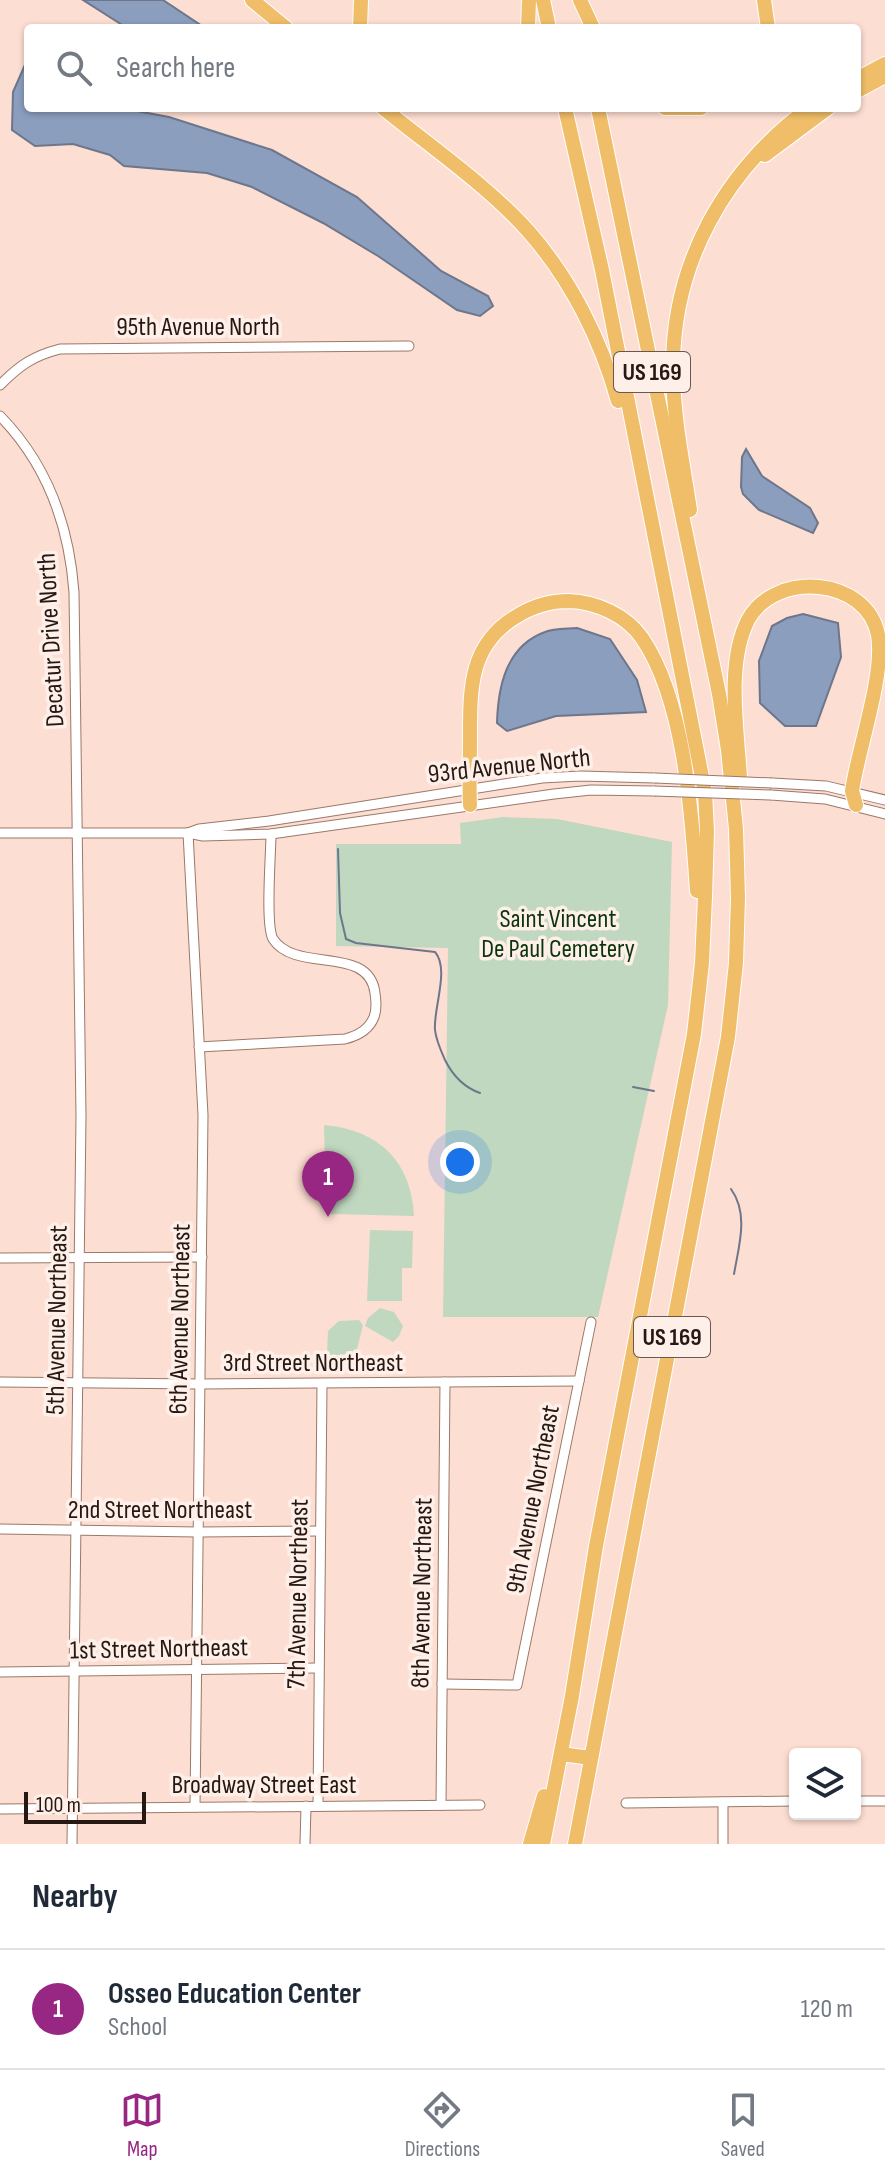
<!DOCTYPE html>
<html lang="en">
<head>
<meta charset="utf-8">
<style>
	body { margin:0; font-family:"Sofia Sans Condensed",sans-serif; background:#f2f2f3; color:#1f2937 }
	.controls { position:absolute; right:24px; bottom:24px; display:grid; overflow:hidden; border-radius:8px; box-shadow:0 2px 6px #0004 }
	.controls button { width:72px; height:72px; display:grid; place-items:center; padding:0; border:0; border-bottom:2px solid #e0e1e3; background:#fff; color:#1f2937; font:40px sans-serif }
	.scale { position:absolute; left:24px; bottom:20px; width:122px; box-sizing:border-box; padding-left:8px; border:4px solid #261813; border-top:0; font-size:22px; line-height:28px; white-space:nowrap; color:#261813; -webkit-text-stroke:6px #ffefe9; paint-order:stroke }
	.you { position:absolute; left:460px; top:1162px; width:28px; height:28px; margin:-20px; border:6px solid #fff; border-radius:50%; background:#1a73e8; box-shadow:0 0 0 12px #1a73e833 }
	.badge { display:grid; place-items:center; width:52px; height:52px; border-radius:50%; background:#982683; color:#fff; font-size:26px; font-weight:700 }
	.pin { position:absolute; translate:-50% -66px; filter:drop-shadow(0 2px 4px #0008) }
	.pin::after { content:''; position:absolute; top:42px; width:28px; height:24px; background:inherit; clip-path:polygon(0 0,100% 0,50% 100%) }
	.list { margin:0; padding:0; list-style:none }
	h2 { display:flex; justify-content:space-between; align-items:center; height:104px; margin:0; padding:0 32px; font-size:34px }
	h2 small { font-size:26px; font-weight:400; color:#747a83 }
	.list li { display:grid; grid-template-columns:52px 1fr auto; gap:24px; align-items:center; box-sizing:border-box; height:120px; padding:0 32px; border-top:2px solid #e0e1e3 }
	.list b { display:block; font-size:30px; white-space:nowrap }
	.list p { margin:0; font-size:26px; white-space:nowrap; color:#747a83 }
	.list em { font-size:26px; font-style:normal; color:#747a83 }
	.icon { flex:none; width:44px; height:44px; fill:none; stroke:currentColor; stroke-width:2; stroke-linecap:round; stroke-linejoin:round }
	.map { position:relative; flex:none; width:885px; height:1844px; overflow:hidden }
	.search { position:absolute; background:#fff; box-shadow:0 2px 6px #0004; left:24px; right:24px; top:24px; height:88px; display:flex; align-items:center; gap:20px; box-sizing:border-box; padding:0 28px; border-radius:8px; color:#747a83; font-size:30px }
	.sheet { height:224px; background:#fff }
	nav { display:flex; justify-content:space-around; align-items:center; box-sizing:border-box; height:112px; border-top:2px solid #e0e1e3; background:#fff; font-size:22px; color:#747a83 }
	nav a { display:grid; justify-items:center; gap:4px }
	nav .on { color:#982683 }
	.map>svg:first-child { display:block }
	.green { fill:#c1d8c0 }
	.water { fill:#8b9ebe; stroke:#6d768b; stroke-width:2 }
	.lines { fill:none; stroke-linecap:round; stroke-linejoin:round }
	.stream { stroke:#6d768b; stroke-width:2 }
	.minor-casing { stroke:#9b786a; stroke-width:11 }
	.highway-casing { stroke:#fff; stroke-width:16 }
	.minor { stroke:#fff; stroke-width:9 }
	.highway { stroke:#f0bd69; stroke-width:14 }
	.minor-bridge-casing { stroke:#9b786a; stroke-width:11; stroke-linecap:butt }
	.minor-bridge { stroke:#fff; stroke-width:9 }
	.labels { text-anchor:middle; stroke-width:7; stroke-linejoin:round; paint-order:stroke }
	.shield { fill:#ffefe9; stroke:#675853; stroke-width:2 }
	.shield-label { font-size:24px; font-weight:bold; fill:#261813 }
	.street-label { font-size:26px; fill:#261813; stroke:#ffefe9 }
	.park-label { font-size:26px; fill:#0b360d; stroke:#ffefe9 }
</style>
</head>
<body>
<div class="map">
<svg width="885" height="1844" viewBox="0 0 885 1844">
	<rect width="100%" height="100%" fill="#fdded2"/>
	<g class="green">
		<polygon points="503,817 557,819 672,842 668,1005 598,1317 443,1317 448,948 336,946 336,844 461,844 460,823"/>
		<path d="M324,1125c55,5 87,36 90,91l-83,-2 -5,-6z"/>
		<polygon points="370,1230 413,1231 412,1268 402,1268 402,1301 367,1301"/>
		<polygon points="380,1308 394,1312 403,1326 399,1336 393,1342 365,1326 368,1318"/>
		<polygon points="359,1320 363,1325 355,1357 327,1355 328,1331 339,1321"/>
	</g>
	<g class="water">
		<polygon points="83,0 163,0 205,28 127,28"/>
		<polygon points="28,58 28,108 121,108 169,117 272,150 357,197 441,271 488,296 493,306 480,316 457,310 378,256 323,223 252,187 207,173 124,166 110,155 73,144 35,146 12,130 13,92"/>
		<polygon points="746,449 762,476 810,508 818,523 813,533 759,510 743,494 741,487 742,457"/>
		<polygon points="803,614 838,623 841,657 816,726 785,726 760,703 759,661 772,626 787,618"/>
		<path d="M577,628l33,11 27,41 9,32 -90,4 -49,15 -10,-8c1,-36 9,-77 48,-91 9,-4 22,-3 32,-4z"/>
	</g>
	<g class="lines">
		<g class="stream">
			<path d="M338,849l2,64 6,26 10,4 79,9c15,17 -2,57 0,78 1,10 6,21 10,30 8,16 18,27 35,33"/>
			<polyline points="633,1087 654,1091"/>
			<path d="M731,1189c18,25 8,56 3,85"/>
		</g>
		<defs>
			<g id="minor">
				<path d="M0,385c20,-20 33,-29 60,-36l349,-3"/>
				<path d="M0,416c48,49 69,109 74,176l7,524 -9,728"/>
				<polyline points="772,783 826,786 885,800"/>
				<polyline points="771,795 825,799 885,814"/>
				<polyline points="0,833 188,833 203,836 271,834 554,794 591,790 654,791"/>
				<polyline points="188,833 203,1115 195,1807"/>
				<polyline points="188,833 199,829 269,821 542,778 580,776 655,778"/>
				<path d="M199,1047l146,-8c12,-3 24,-9 29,-22 3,-7 2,-17 1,-24 -6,-49 -79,-19 -102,-54 -8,-14 -2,-85 -2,-105"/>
				<polyline points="0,1258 202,1257"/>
				<polyline points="0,1382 200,1384 579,1381"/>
				<polyline points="0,1529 198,1532 320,1531"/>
				<polyline points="0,1672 318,1668"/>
				<polyline points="442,1684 517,1685 591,1322"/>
				<polyline points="855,1801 885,1801"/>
				<polyline points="723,1802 723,1844"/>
				<polyline points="626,1803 795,1801"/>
				<polyline points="441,1805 445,1382"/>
				<polyline points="318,1806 322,1384"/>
				<polyline points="0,1809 480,1805"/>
				<polyline points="305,1844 306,1806"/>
			</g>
			<g id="highway">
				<polyline points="252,0 286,28"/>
				<polyline points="543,0 549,28"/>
				<polyline points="580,0 593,28"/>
				<polyline points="764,0 768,28"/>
				<polyline points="360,28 361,0"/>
				<polyline points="528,28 529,0"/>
				<polyline points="857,79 885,64"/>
				<polyline points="857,91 885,76"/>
				<path d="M383,108c48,39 105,78 146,124 42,48 72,108 89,169"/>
				<polyline points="665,108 701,108"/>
				<polyline points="765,155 828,108"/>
				<path d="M690,510c-7,-47 -17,-94 -17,-140 -1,-107 52,-200 136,-262"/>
				<path d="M740,777c-3,-48 -14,-114 8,-157 27,-50 119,-43 130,15 7,39 -20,114 -26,156l4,14"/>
				<path d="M470,805c-1,-22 0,-44 0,-67 0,-49 -1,-94 47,-122 16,-10 33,-15 52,-15 27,1 57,14 73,37 43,63 50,178 55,253"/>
				<polyline points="561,1754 591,1758"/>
				<polyline points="530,1844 544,1796"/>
				<polyline points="543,1844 572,1696 596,1546 694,1034 702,963 705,897 707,831 705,792 602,270 565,108"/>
				<polyline points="575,1844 728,1037 736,963 738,898 736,829 728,750 719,694 598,108"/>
			</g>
		</defs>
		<use href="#minor" class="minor-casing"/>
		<use href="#highway" class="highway-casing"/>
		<use href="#minor" class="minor"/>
		<use href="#highway" class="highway"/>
		<defs>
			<g id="minor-bridge">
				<polyline points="655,778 772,783"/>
				<polyline points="654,791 771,795"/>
			</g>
		</defs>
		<use href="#minor-bridge" class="minor-bridge-casing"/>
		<use href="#minor-bridge" class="minor-bridge"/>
	</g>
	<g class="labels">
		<g class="shield">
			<rect x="614" y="352" width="76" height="40" rx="6"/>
			<rect x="634" y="1317" width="76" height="40" rx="6"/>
		</g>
		<g class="shield-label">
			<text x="652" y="380">US 169</text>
			<text x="672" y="1345">US 169</text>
		</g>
		<g class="street-label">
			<text x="198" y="335">95th Avenue North</text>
			<text transform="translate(50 640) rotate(-93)" y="9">Decatur Drive North</text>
			<text transform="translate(509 765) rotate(-6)" y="9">93rd Avenue North</text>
			<text transform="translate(179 1319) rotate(-89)" y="9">6th Avenue Northeast</text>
			<text transform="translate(56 1320) rotate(-89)" y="9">5th Avenue Northeast</text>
			<text x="313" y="1371">3rd Street Northeast</text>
			<text transform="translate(532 1499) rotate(-79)" y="9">9th Avenue Northeast</text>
			<text x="160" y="1518">2nd Street Northeast</text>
			<text transform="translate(421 1593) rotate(-89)" y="9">8th Avenue Northeast</text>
			<text transform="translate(297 1594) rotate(-89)" y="9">7th Avenue Northeast</text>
			<text transform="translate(159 1648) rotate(-1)" y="9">1st Street Northeast</text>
			<text x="264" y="1793">Broadway Street East</text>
		</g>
		<g class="park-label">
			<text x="558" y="927">Saint Vincent<tspan x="558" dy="30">De Paul Cemetery</tspan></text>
		</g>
	</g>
</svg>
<div class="controls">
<button><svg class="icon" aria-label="layers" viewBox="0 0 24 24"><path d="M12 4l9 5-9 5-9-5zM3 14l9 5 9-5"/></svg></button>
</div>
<div class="scale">100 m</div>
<div class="you"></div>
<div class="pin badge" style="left:328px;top:1217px">1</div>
<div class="search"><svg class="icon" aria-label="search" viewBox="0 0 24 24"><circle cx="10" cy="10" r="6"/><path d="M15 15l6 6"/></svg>Search here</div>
</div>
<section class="sheet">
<h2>Nearby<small></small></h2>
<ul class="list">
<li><span class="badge">1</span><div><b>Osseo Education Center</b><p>School</p></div><em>120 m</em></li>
</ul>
</section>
<nav>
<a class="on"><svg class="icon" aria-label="map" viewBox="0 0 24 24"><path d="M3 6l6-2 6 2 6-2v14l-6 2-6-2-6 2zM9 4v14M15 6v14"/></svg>Map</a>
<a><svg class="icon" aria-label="directions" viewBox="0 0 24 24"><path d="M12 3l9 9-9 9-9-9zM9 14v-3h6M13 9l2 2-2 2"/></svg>Directions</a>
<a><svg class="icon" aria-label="saved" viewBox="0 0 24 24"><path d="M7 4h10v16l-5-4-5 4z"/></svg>Saved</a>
</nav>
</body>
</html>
